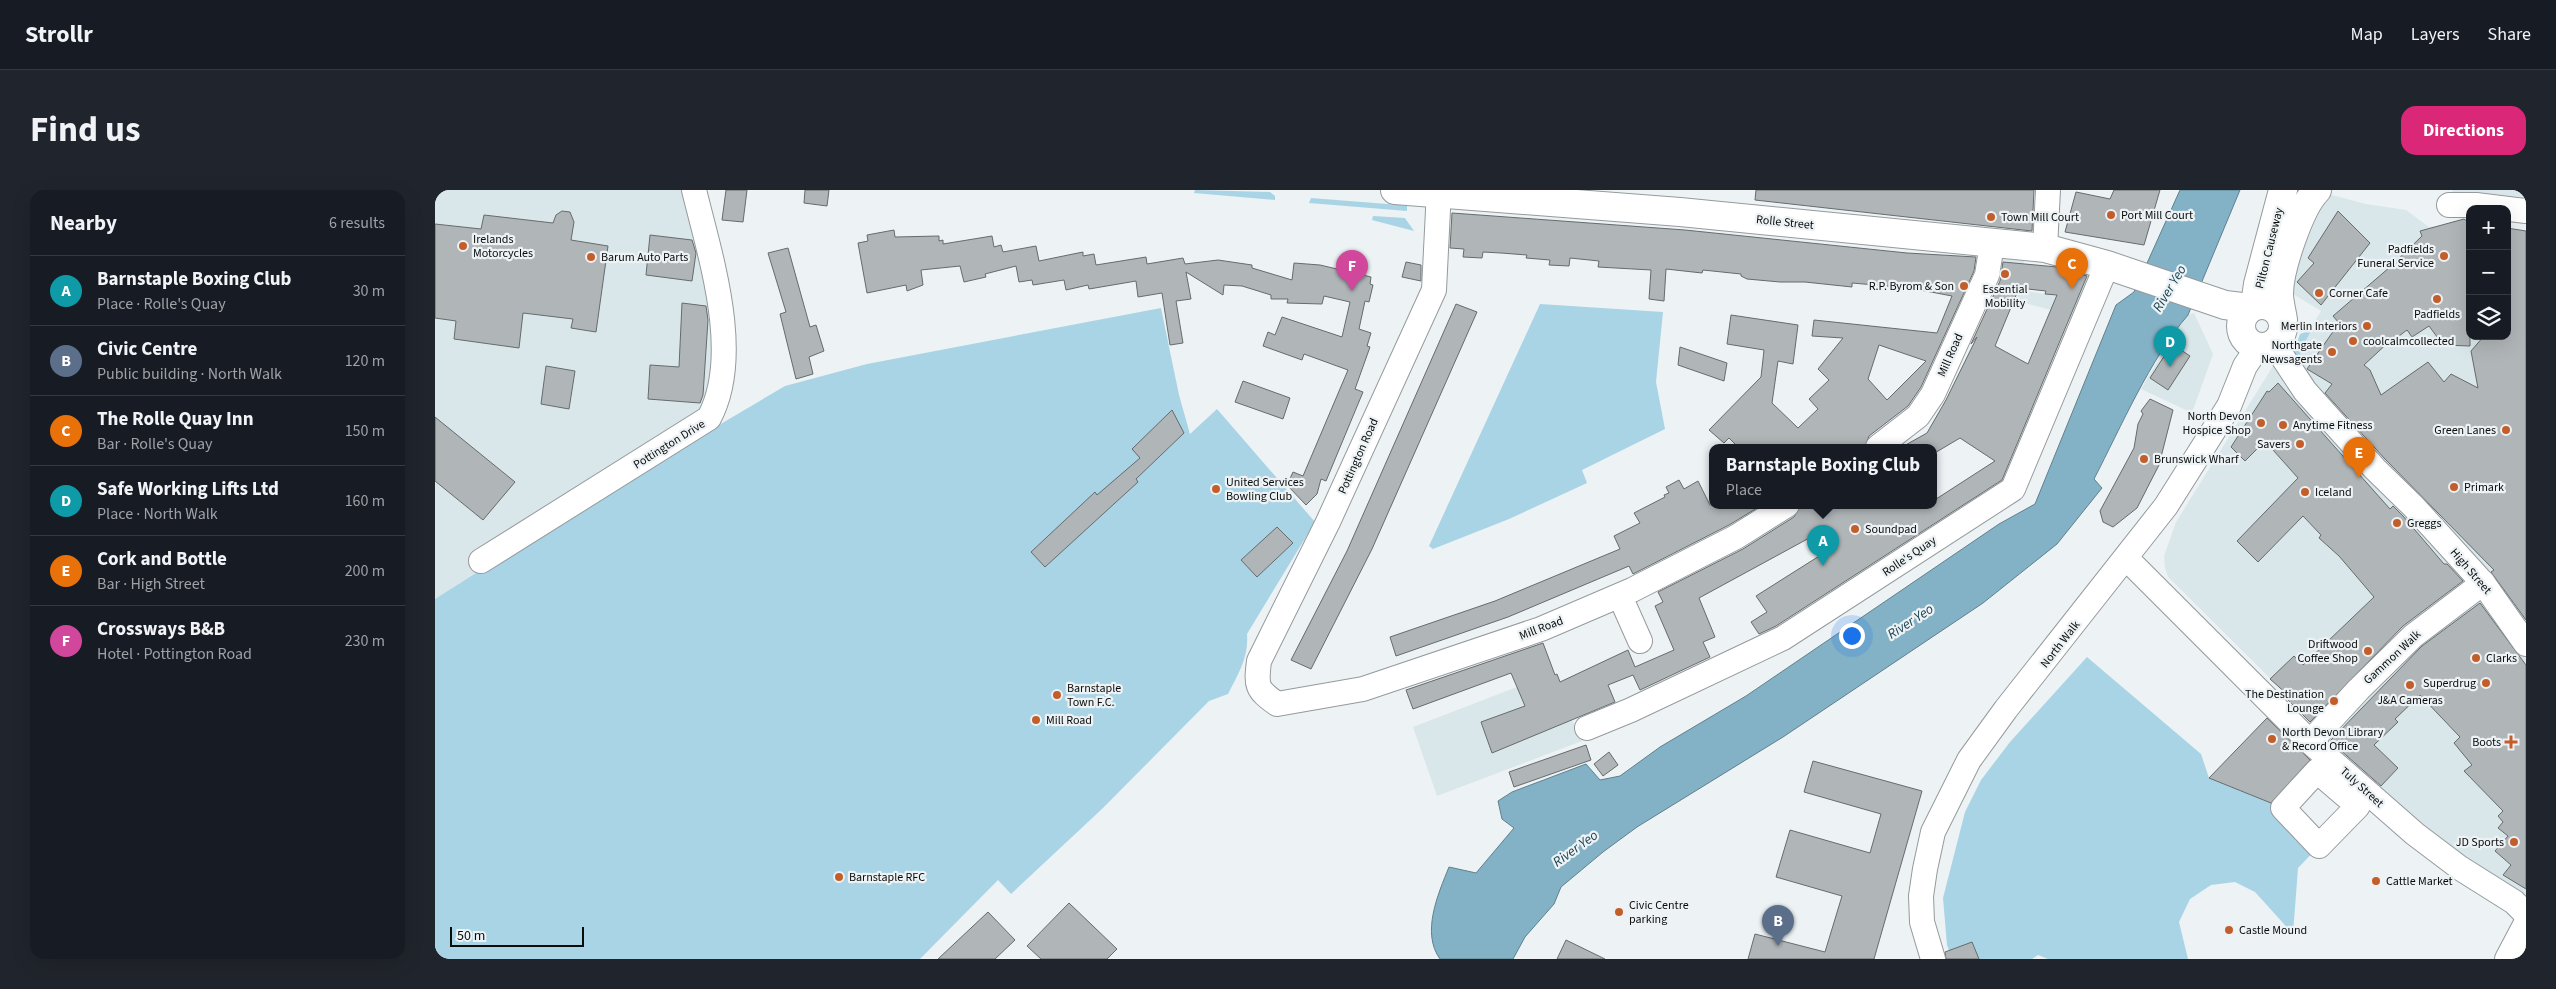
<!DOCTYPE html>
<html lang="en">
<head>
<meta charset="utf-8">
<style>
	body { margin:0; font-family:"Source Sans 3",sans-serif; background:#20242c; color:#f1f3f6 }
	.controls { position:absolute; right:15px; top:15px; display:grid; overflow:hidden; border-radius:10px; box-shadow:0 5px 20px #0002 }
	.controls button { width:45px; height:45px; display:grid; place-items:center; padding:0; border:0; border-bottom:1px solid #363941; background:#171b24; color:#f1f3f6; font:25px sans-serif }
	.scale { position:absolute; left:15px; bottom:12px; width:134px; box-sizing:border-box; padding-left:5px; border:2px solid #0a0c0c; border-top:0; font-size:14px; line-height:18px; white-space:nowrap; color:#0a0c0c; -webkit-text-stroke:4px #edf2f5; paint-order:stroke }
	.you { position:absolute; left:1416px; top:445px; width:18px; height:18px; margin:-12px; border:4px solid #fff; border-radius:50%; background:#1a73e8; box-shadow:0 0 0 8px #1a73e833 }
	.badge { display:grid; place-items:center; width:32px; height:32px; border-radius:50%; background:#db2777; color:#fff; font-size:16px; font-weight:700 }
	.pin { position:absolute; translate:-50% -41px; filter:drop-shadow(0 1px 2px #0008) }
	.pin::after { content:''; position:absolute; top:26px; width:18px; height:15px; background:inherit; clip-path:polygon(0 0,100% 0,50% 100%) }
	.popup { position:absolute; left:1274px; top:254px; width:228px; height:65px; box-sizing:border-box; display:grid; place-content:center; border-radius:10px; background:#171b24; filter:drop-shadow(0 1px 4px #0005); font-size:16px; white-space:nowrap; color:#9ea1a6 }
	.popup b { font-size:19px; color:#f1f3f6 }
	.popup::after { content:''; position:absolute; left:50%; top:100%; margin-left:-10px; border:10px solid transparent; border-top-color:#171b24 }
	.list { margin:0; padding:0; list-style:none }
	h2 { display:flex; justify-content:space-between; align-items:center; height:65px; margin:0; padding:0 20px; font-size:21px }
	h2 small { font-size:16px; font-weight:400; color:#9ea1a6 }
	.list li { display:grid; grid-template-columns:32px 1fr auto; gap:15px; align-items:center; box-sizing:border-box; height:70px; padding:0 20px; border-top:1px solid #363941 }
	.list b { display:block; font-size:19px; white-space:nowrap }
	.list p { margin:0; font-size:16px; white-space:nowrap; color:#9ea1a6 }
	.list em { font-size:16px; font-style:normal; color:#9ea1a6 }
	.icon { flex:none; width:28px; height:28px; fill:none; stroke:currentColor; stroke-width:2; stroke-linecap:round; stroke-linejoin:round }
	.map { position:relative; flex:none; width:2091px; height:769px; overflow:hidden; border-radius:15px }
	header { display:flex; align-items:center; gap:30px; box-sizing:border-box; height:70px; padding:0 25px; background:#171b24; border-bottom:1px solid #363941 }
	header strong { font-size:24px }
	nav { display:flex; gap:28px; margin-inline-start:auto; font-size:18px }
	.intro { display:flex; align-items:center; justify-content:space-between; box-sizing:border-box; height:120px; padding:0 30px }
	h1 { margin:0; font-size:35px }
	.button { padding:12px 22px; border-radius:15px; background:#db2777; color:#fff; font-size:18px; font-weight:700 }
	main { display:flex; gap:30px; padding:0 30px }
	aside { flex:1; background:#171b24; border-radius:15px; box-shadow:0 5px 20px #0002 }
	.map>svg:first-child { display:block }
	.built { fill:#d9e7eb }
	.green { fill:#a9d4e6 }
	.water { fill:#83b2c6; stroke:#5f808e }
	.building { fill:#b0b5b8; stroke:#666b6d; fill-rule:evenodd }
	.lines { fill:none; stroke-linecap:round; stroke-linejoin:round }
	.minor-casing { stroke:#959a9d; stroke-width:26 }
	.major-casing { stroke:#959a9d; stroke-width:30 }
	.minor { stroke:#fff; stroke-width:24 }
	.major { stroke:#fff; stroke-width:28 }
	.poi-dot { fill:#c35e2a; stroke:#edf2f5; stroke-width:2 }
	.labels { text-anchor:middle; stroke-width:4.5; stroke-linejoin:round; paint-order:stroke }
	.poi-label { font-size:12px; fill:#0a0c0c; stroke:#edf2f5; text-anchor:start }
	.street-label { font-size:12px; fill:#0a0c0c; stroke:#edf2f5 }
	.water-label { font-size:14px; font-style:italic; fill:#184251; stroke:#edf2f5 }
</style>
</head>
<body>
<header>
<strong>Strollr</strong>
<nav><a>Map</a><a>Layers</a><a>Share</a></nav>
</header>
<div class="intro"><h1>Find us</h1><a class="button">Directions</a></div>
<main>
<aside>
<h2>Nearby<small>6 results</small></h2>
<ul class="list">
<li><span class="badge" style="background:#0f9aa8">A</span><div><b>Barnstaple Boxing Club</b><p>Place · Rolle's Quay</p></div><em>30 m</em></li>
<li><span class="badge" style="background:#5c6f8a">B</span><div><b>Civic Centre</b><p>Public building · North Walk</p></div><em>120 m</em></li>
<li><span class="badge" style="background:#e8710a">C</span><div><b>The Rolle Quay Inn</b><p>Bar · Rolle's Quay</p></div><em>150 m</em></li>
<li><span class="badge" style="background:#0f9aa8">D</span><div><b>Safe Working Lifts Ltd</b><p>Place · North Walk</p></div><em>160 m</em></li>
<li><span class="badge" style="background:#e8710a">E</span><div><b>Cork and Bottle</b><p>Bar · High Street</p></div><em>200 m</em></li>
<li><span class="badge" style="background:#d1479c">F</span><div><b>Crossways B&amp;B</b><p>Hotel · Pottington Road</p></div><em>230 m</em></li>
</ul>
</aside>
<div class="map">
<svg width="2091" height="769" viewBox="0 0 2091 769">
	<rect width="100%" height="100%" fill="#edf2f5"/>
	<g class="built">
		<polygon points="0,0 251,0 278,126 278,174 269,217 252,230 38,361 45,380 0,409"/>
		<polygon points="1878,0 1931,14 1971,20 1994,37 2035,32 2035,146 2072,146 2091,103 2091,709 2034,680 1900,558 1872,525 1733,387 1730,378 1729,366 1741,332 1838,176 1864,157 1886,121 1845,96"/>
		<polygon points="2018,0 2091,0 2091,14 2017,2"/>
		<polygon points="1566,68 1589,71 1585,100 1610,104 1614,74 1633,76 1656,85 1637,130 1616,120 1551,103"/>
		<polygon points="1759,123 1778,164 1757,223 1706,199 1742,138 1753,125"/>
		<polygon points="1116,484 1147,551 1002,606 978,537"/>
	</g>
	<g class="green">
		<polygon points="760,0 835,2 840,6 840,10 759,3"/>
		<polygon points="876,8 965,15 972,16 972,21 874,13"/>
		<polygon points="938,26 970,28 979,41 937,30"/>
		<polygon points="1105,114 1228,122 1221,192 1230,239 1147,280 1152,293 1074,329 998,359 994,356"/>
		<path d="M726,118l18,87 11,39 27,-25 98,113 -68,112c2,23 -9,40 -19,60l-19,7 -106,107 -92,86 -13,-14 -78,79h-485v-360l138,-88 212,-125 82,-22z"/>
		<polygon points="1871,142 1875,143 1865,161 1866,171 1860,172 1853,163 1862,153 1865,144"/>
		<polygon points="1652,467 1766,564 1774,588 1848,618 1884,656 1863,678 1858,744 1820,702 1800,692 1776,695 1755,709 1744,732 1753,769 1613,769 1603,765 1597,769 1517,769 1512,755 1508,708 1530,622 1546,590 1575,552"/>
	</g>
	<path class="water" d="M1745,0h60l-52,125c-38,44 -67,112 -94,164l8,9 -45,56 -74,59 -200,134 -146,90 -34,25 -42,35 -7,17 -29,33 -12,22h-73c-19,-26 -2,-65 9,-92l27,6 38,-45 -12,-9 -4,-18 14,-9 74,-28 14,16 20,-4 40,-29 86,-51 253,-172 36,-20 81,-199 18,-13z"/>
	<g class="building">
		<polygon points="291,0 312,0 308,32 287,30"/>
		<polygon points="370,0 394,0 392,16 369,13"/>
		<polygon points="1321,0 1599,0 1597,41 1320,10"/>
		<polygon points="1679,0 1725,0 1709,55 1630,42 1641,2 1675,9"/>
		<polygon points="127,21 135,22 139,32 136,50 173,56 161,142 136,138 138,129 88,123 84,158 19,149 21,131 0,128 0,34 46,39 49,25 118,33 121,25"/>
		<polygon points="1903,21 1935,53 1886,115 1862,92 1879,73 1873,68"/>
		<path d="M1017,23l233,17 222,23 69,4 -2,14 -53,116 -13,19 -39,30 -4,11h-127l-9,-9 -5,5 -15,-13 52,-53 3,-27 -37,-6 4,-29 67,10 -5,39 -15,-3 -6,42 26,25 20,-19 -9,-10 20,-19 -11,-11 25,-31 -31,-2 2,-16 123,13 15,-37 -42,-8 -58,-5v4l-47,-5h-25l-33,-3 -6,-3v-2l-38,-4 -1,3 -36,-4 -2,32 -15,-2 2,-29 -53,-3 1,-6 -29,-3 -1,8 -20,-1 1,-5 -24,-2 1,-3 -26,-2 -18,-1 -1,6 -19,-1 1,-8 -14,-1zM1444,155l47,16 -39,39 -19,-21z"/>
		<polygon points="2029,29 2035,33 2035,156 2008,155 1994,136 1977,147 1972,140 1960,149 1958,148 1929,175 1935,180 1946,205 1993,172 2009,192 2016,184 2043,198 2036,161 2049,146 2072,146 2072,38 2091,41 2091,430 2056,382 2059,380 1950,269 1890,203 1897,194 1872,179 1904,133 1898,126 1955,77 1987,46 1985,41"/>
		<polygon points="459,40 460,47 504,46 504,51 508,50 508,54 557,46 559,57 566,55 568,62 601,56 604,71 648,62 648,66 659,64 661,75 711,67 712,74 748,68 750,74 783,70 817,75 817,78 857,90 859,73 885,75 936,87 935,94 938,95 934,112 930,111 924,139 936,143 932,156 935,157 920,199 928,202 891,291 886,289 882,304 871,315 852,295 858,282 868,286 913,180 869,164 867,170 828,156 833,142 840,145 847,127 907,147 915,112 889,106 887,114 852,113 853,109 836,109 836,105 807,96 789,95 788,105 751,82 756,109 741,111 748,153 735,155 727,103 703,107 701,91 654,99 653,95 631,100 629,90 598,95 597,90 584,92 581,76 550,84 551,87 529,92 525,76 486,80 488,95 472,101 471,95 432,103 423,53 433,51 432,45"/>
		<polygon points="215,45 257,50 261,63 257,91 211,85"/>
		<polygon points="353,58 375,137 381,135 389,161 374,167 378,184 361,189 345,124 351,122 333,63"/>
		<polygon points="971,72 986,75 986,91 967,87"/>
		<path d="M1568,72l54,5 30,9 -85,204 -226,146 -17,8 -8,-12 16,-10 -11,-16 68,-43 -11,-17 -114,62 16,39 -12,5 7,15 -70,33 -7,-15 -25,10 7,17 -123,51 -11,-31 44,-16 -14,-33 -98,36 -7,-19 137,-47 12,32 2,-1 3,8 68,-32 7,17 39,-17 -19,-44 8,-4 -5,-10 85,-43 51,-32 7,-12h132v-4l62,-40 -35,-23 -27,16v-7h-31l25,-14 19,-33 31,-63 -6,7 29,-63zM1584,98l27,3 -1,3 12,1 -29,69 -33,-18z"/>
		<polygon points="247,113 271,116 273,130 268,205 265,213 213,209 215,175 244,177"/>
		<polygon points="1021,114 1042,122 937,359 876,479 856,470 912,361"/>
		<polygon points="1737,154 1755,166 1733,200 1715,188"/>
		<polygon points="1245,157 1292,173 1289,191 1243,175"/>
		<polygon points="111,176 140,181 134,219 106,214"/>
		<polygon points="808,191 855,208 848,229 800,212"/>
		<polygon points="1843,193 1955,319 1958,316 1968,326 2009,374 2012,374 2028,391 1968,436 1875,532 1851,508 1853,505 1835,489 1859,466 1868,475 1939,407 1904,366 1884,348 1886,345 1868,326 1823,372 1802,351 1863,288 1830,251 1810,271 1796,257 1832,201 1834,202"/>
		<polygon points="1715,209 1738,220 1724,275 1702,318 1678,337 1668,332 1665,321 1699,258 1703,234 1708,224 1706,221"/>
		<polygon points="737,220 749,243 701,289 703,292 610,377 596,362 660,302 662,305 705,268 697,259"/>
		<polygon points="0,227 80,292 48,330 0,291"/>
		<polygon points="1244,290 1249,299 1263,291 1275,315 1327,315 1294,335 1198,384 1194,376 1073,427 961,466 955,447 1060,411 1185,359 1179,346 1205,333 1199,323 1230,307 1229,305 1234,303 1231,297"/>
		<polygon points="842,337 858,353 822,387 806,370"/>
		<polygon points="2045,413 2091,475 2091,699 2068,685 2076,675 2060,661 2073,646 2063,638 2068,632 2063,626 2068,621 2029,581 2037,575 2019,553 2025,547 1985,505 1960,529 1963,532 1939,555 1963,578 1946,596 1895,551 1987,456"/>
		<polygon points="1832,528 1875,570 1836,613 1774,588"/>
		<polygon points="1151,555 1156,570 1079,597 1074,582"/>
		<polygon points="1174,562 1183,575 1168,586 1159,574"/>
		<polygon points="1378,571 1487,601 1439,769 1313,769 1320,744 1390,762 1407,706 1341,687 1355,640 1435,663 1446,624 1369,602"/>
		<polygon points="634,713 682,759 672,769 606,769 592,756"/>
		<polygon points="553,722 580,750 560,769 503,769"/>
		<polygon points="1131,750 1170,769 1122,769"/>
		<polygon points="1537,752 1544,769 1511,769 1510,762"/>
	</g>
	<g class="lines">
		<defs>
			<g id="minor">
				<path d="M1004,0l-5,100 -106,232 -69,139c-3,25 -3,28 18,43l86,-15 178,-60 91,-39 104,-53 51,-32"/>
				<polyline points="2014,15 2041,15 2091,21"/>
				<polyline points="1610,58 1613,0"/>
				<polyline points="1839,154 1870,201 1940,279 1978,316 2048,393 2091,454"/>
				<polyline points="1443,257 1483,226 1498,204 1552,85 1557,54"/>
				<polyline points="1691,368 1875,552 1980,644 2025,678 2079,712 2091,724"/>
				<path d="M46,371l228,-143c34,-63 1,-162 -15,-228"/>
				<polyline points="1185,406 1205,451"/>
				<polyline points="1152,538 1196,520 1348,448 1578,299 1672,75"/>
				<polyline points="1875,552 1924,499 1978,446 2048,393"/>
				<polygon points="1882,581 1923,616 1884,656 1848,618"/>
				<polyline points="1498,769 1487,732 1486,706 1490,679 1498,642 1534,570 1571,519 1731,316 1794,216 1810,176 1823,157"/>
				<polyline points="2072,769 2091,733"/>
			</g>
			<g id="major">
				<polyline points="960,0 1245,22 1610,58 1672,75 1790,115 1815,118"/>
				<circle cx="1827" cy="136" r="21"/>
				<polyline points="1820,115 1823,94 1848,0"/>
				<path d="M1848,130c-1,-8 -4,-18 -4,-26 0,-25 21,-87 38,-104"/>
			</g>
		</defs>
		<use href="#minor" class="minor-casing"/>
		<use href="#major" class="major-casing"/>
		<use href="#minor" class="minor"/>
		<use href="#major" class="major"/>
	</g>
	<g class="poi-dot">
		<circle cx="1676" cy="25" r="5"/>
		<circle cx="1556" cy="27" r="5"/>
		<circle cx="28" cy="56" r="5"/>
		<circle cx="2009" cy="66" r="5"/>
		<circle cx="156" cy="67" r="5"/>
		<circle cx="1570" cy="84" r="5"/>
		<circle cx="1529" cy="96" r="5"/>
		<circle cx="1884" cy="103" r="5"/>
		<circle cx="2002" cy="109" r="5"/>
		<circle cx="1932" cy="136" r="5"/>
		<circle cx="1918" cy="151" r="5"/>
		<circle cx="1897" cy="162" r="5"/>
		<circle cx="1826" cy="233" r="5"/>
		<circle cx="1848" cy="235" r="5"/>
		<circle cx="2071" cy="240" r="5"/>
		<circle cx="1865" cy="254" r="5"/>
		<circle cx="1709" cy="269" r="5"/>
		<circle cx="2019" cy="297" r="5"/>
		<circle cx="781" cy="299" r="5"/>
		<circle cx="1870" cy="302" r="5"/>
		<circle cx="1962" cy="333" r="5"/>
		<circle cx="1420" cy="339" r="5"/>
		<circle cx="1933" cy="461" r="5"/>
		<circle cx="2041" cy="468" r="5"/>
		<circle cx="2051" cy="493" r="5"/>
		<circle cx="1975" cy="495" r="5"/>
		<circle cx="622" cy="505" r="5"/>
		<circle cx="1899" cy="511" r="5"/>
		<circle cx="601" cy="530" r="5"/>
		<circle cx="1837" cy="549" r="5"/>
		<path d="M2073.5 544.5h5v5h5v5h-5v5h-5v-5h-5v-5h5z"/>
		<circle cx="2079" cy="652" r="5"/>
		<circle cx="404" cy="687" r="5"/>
		<circle cx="1941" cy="691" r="5"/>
		<circle cx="1184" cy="722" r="5"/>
		<circle cx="1794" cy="740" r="5"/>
	</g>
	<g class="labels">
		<g class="poi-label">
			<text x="1686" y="29">Port Mill Court</text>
			<text x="1566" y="31">Town Mill Court</text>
			<text x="38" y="53">Irelands<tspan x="38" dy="14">Motorcycles</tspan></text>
			<text x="1999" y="63" text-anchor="end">Padfields<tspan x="1999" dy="14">Funeral Service</tspan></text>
			<text x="166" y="71">Barum Auto Parts</text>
			<text x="1519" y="100" text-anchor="end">R.P. Byrom &amp; Son</text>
			<text x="1570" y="103" text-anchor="middle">Essential<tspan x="1570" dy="14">Mobility</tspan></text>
			<text x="1894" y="107">Corner Cafe</text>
			<text x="2002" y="128" text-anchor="middle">Padfields</text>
			<text x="1922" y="140" text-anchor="end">Merlin Interiors</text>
			<text x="1928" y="155">coolcalmcollected</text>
			<text x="1887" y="159" text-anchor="end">Northgate<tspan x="1887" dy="14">Newsagents</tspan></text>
			<text x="1816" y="230" text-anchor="end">North Devon<tspan x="1816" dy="14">Hospice Shop</tspan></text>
			<text x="1858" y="239">Anytime Fitness</text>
			<text x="2061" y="244" text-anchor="end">Green Lanes</text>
			<text x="1855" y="258" text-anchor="end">Savers</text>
			<text x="1719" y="273">Brunswick Wharf</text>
			<text x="791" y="296">United Services<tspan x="791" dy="14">Bowling Club</tspan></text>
			<text x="2029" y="301">Primark</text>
			<text x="1880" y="306">Iceland</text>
			<text x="1972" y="337">Greggs</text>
			<text x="1430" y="343">Soundpad</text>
			<text x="1923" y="458" text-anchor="end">Driftwood<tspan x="1923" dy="14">Coffee Shop</tspan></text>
			<text x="2051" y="472">Clarks</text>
			<text x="2041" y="497" text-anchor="end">Superdrug</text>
			<text x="632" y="502">Barnstaple<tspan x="632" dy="14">Town F.C.</tspan></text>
			<text x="1889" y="508" text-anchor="end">The Destination<tspan x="1889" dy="14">Lounge</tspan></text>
			<text x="1975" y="514" text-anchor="middle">J&amp;A Cameras</text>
			<text x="611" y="534">Mill Road</text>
			<text x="1847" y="546">North Devon Library<tspan x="1847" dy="14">&amp; Record Office</tspan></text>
			<text x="2066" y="556" text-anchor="end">Boots</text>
			<text x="2069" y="656" text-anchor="end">JD Sports</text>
			<text x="414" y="691">Barnstaple RFC</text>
			<text x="1951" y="695">Cattle Market</text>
			<text x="1194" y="719">Civic Centre<tspan x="1194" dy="14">parking</tspan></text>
			<text x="1804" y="744">Castle Mound</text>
		</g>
		<g class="street-label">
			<text transform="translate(1350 32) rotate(6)" y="4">Rolle Street</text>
			<text transform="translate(1834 58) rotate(-76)" y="4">Pilton Causeway</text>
			<text transform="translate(1515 165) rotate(-66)" y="4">Mill Road</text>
			<text transform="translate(234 254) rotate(-32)" y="4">Pottington Drive</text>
			<text transform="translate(923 266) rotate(-66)" y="4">Pottington Road</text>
			<text transform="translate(1474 366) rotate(-34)" y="4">Rolle's Quay</text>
			<text transform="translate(2036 381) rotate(49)" y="4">High Street</text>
			<text transform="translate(1106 438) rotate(-21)" y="4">Mill Road</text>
			<text transform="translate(1625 454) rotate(-52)" y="4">North Walk</text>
			<text transform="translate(1957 467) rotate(-43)" y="4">Gammon Walk</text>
			<text transform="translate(1927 597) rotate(42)" y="4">Tuly Street</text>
		</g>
		<g class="water-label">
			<text transform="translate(1734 98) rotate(-59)" y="5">River Yeo</text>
			<text transform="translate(1475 431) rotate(-33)" y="5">River Yeo</text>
			<text transform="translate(1140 658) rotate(-36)" y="5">River Yeo</text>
		</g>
	</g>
</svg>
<div class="controls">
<button>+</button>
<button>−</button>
<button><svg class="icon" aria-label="layers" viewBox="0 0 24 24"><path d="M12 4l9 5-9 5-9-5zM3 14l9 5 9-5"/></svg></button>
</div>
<div class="scale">50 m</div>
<div class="you"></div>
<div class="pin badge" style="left:1388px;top:376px;background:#0f9aa8">A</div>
<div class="popup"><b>Barnstaple Boxing Club</b>Place</div>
<div class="pin badge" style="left:1343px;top:756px;background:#5c6f8a">B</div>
<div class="pin badge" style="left:1637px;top:99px;background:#e8710a">C</div>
<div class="pin badge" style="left:1735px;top:177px;background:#0f9aa8">D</div>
<div class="pin badge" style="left:1924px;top:288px;background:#e8710a">E</div>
<div class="pin badge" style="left:917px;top:101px;background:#d1479c">F</div>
</div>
</main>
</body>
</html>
